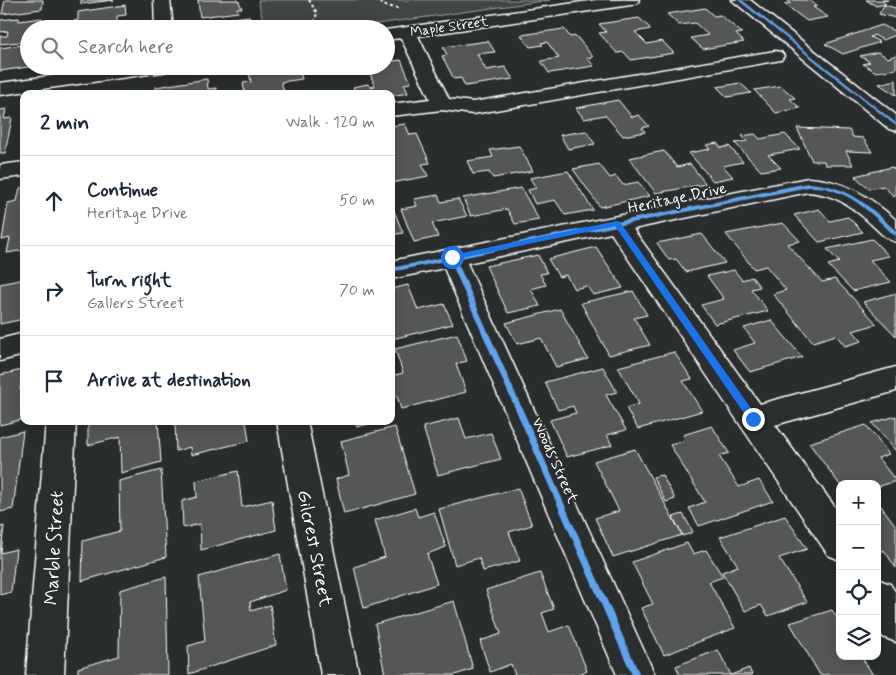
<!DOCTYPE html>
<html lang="en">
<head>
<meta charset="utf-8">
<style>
	body { margin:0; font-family:Mynerve,sans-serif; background:#f6f6f7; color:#1f2937 }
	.controls { position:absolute; right:15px; bottom:15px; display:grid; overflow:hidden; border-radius:10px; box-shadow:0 2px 12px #0003 }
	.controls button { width:45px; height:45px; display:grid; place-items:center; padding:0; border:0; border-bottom:1px solid #e0e1e3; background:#fff; color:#1f2937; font:25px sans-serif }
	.stop { position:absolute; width:15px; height:15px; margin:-11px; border:4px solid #1a73e8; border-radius:50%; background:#fff }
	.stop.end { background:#1a73e8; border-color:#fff; box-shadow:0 1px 5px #0008 }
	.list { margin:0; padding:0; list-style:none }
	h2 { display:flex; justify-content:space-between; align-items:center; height:65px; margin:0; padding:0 20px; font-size:21px }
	h2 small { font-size:16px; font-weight:400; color:#747a83 }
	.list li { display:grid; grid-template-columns:32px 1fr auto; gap:15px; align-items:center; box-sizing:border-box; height:90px; padding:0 20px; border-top:1px solid #e0e1e3 }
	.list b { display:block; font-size:19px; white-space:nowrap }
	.list p { margin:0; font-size:16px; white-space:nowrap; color:#747a83 }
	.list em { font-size:16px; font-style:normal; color:#747a83 }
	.icon { flex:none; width:28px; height:28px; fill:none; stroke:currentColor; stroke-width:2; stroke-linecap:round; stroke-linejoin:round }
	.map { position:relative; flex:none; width:896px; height:675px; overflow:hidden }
	.search { position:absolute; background:#fff; box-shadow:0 2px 12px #0003; left:20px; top:20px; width:375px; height:55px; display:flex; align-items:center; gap:12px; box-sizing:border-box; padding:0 18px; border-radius:28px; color:#747a83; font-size:19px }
	.panel { position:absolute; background:#fff; box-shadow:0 2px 12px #0003; left:20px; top:90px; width:375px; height:335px; border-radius:10px }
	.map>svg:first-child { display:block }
	.green { fill:#414445; stroke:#a0a2a2 }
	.building { fill:#555758; stroke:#fff }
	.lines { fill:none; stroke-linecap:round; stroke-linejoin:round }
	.street-casing { stroke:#fff; stroke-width:3 }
	.secondary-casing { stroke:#fff; stroke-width:3 }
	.path { stroke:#fff; stroke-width:2; stroke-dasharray:3 2.5; stroke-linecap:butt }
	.street { fill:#2a2d2e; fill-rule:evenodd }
	.secondary { fill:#2a2d2e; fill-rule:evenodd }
	.cycleway-casing { stroke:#2a2d2e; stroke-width:3 }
	.cycleway { fill:#60a3ed; fill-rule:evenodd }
	.route { fill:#1a73e8 }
	.labels { text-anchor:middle; stroke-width:4; stroke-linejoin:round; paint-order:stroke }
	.far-street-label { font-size:14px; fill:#fff; stroke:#2a2d2e }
	.street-label { font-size:16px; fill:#fff; stroke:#2a2d2e }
	.near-street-label { font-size:19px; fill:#fff; stroke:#2a2d2e }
</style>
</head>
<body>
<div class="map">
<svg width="896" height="675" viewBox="0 0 896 675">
	<rect width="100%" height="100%" fill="#2a2d2e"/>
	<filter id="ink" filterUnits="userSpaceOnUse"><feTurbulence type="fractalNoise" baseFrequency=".02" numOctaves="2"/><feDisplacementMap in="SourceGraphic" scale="10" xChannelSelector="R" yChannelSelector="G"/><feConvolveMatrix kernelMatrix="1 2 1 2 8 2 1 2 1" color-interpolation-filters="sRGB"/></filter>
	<g filter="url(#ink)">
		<polygon class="green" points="258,0 550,0 341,29 265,29"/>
		<g class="building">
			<polygon points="5,0 43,0 42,9 2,14"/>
			<polygon points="81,0 114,0 81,4"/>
			<polygon points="198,0 238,0 242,8 237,8 238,12 200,17"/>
			<polygon points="787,0 809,0 817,6 813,7 828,17 807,21 784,4 791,3"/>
			<polygon points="866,0 888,0 882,1 886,4 876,6"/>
			<polygon points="125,5 126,15 117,16 117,26 98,29 72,28 73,21 78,20 78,12"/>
			<polygon points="884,5 896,8 896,18 879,14"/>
			<polygon points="705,8 714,16 720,15 742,33 736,34 744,42 703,49 691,38 708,35 695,23 679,25 667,14"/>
			<polygon points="249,16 251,22 246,22 246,25 253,25 254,29 202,29 201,22"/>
			<polygon points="19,18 19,21 42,18 39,29 29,29 29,41 0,44 0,36 7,36 8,31 0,32 0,20"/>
			<polygon points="639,18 651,29 635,32 647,44 662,41 674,53 631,60 624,52 617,53 599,33 606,32 599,24"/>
			<polygon points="882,25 896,32 896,35 883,40 874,35 870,37 880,42 843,54 825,44"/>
			<polygon points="564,29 570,37 576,36 593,57 587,58 594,66 549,73 541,61 559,58 547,42 541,43 543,45 530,47 521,35"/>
			<polygon points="488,41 495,52 477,54 486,70 505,67 513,79 465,86 461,78 454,79 442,56 447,55 443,47"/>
			<polygon points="29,44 28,67 0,71 0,48"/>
			<polygon points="878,52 888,58 896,55 896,69 876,72 863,64 870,62 860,56"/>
			<polygon points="386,53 390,53 394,61 401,60 411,83 404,84 408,93 391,96 391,94 356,94 353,87 368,84 370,87 375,86 368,69 348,72 346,66 386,66"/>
			<polygon points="298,66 302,79 281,82 285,94 245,94 243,83 251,82 249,73"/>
			<polygon points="207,79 208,89 216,88 217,94 156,94 156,87"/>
			<polygon points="896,80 896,95 879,84 892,81"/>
			<polygon points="740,83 751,93 727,97 717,87"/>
			<polygon points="781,86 795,98 790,99 800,108 776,113 754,90"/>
			<polygon points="618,100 632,117 639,115 649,126 642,128 645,132 623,136 605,115 584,119 576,108"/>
			<polygon points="6,109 4,119 12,118 5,153 0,153 0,110"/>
			<polygon points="405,124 410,135 417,134 430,163 422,164 428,176 391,183 391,126"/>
			<polygon points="797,128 849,130 853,137 863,138 872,152 846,151 853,165 825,165 824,161 812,161"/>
			<polygon points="586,131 595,144 568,149 560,135"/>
			<polygon points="755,134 760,139 785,134 800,149 768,155 781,168 761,171 735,143 747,141 742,136"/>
			<polygon points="717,143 721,148 729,146 743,162 723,166 733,177 713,181 689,153 710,149 706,145"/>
			<polygon points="519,146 533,171 493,178 489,172 473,174 467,161 493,157 490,150"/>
			<polygon points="664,151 677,167 690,164 706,184 656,193 629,158"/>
			<polygon points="599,164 610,178 616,176 623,185 638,182 650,196 600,207 573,169"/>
			<polygon points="892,167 896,171 895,197 883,186 869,189 855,176"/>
			<polygon points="568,171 593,210 565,215 555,200 535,204 528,190 536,188 530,178"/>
			<polygon points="24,187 24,250 7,253 10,238 2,240 8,203 17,201 20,188"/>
			<polygon points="521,188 539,220 515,224 507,209 471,216 463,198"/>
			<polygon points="438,195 441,202 458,199 467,216 432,223 438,237 414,242 401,209 417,206 414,199"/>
			<polygon points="391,206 392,206 403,233 391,235"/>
			<polygon points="819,209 830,221 848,217 863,232 819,242 794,215"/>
			<polygon points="783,223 800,241 787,244 822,282 835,279 877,324 853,331 862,341 845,346 836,335 813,342 773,294 786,290 766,266 754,269 726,234"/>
			<polygon points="702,234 725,263 686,272 676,259 669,260 657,243"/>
			<polygon points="872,239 889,256 870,260 891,282 853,291 828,265 839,262 827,249"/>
			<polygon points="596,247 623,288 593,295 587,286 574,289 566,275 559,277 548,259"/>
			<polygon points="538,255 547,273 540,274 546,285 531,289 540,306 508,313 486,266"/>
			<polygon points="734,270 742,280 752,277 760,287 751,289 768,311 715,324 701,305 724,299 707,276"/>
			<polygon points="24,279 24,319 0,324 0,284"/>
			<polygon points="408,285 418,310 444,304 453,324 392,339 391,289"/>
			<polygon points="633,291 647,315 634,318 650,345 609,355 581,303"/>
			<polygon points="896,293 896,336 863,302"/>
			<polygon points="560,309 588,359 556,367 541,338 517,344 506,323"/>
			<polygon points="771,320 802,357 750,372 733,350 755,343 744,328"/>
			<polygon points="457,334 467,361 456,364 466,392 401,409 397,396 391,397 391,376 403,373 395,349"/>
			<polygon points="674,352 692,379 683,381 702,411 638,429 626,408 639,404 618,367"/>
			<polygon points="603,367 617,392 606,395 626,430 607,435 612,445 567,457 550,420 576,413 573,406 558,410 545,382"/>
			<polygon points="22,370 20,390 24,389 24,419 0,425 0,375"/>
			<polygon points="896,416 896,451 872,423"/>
			<polygon points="459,418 466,439 491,433 501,459 438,475 423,427"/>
			<polygon points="88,421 158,421 161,462 121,473 120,437 88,445"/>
			<polygon points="246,421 249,441 191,455 190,447 176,451 175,422"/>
			<polygon points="355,421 379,421 357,427"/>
			<polygon points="866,425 889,454 878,458 896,481 877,487 877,484 840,485 809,443"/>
			<polygon points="712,426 729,453 719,456 739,487 759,480 773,501 699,526 689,508 705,502 670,445 686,440 683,435"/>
			<polygon points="395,427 415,494 344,514 336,479 349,475 341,441"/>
			<polygon points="23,431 13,509 0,512 0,437"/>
			<polygon points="635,449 682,535 613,557 595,518 619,511 594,461"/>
			<polygon points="161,470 166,557 82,581 83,541 120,531 119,481"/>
			<polygon points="238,471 242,507 272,500 276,530 201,550 200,524 183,528 182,501 197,497 196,481"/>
			<polygon points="662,475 675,499 666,502 653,477"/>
			<polygon points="518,488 532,525 509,532 520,561 483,571 479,558 455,565 439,509"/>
			<polygon points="877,506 881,506 896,526 896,568 884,550 877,553"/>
			<polygon points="415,508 418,517 434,512 446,547 427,554 437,584 364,608 354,567 385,557 375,520"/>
			<polygon points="683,514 693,532 683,536 673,517"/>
			<polygon points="785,516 807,549 779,558 807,602 768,616 761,605 745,611 722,572 738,566 720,537"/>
			<polygon points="4,526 1,553 16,549 11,592 0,595 0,527"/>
			<polygon points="687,543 693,554 706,550 723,577 709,582 735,628 664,655 641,608 653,604 632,562"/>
			<polygon points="280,554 286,590 250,602 251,611 270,605 276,645 189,674 188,646 205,641 199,577"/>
			<polygon points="540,573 554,609 542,613 549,632 569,625 587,671 575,675 515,675 511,664 490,672 480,641 501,634 486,590"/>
			<polygon points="166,577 168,675 78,675 78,668 119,656 120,590"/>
			<polygon points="454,601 473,669 455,675 385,675 375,624"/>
			<polygon points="832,610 840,622 840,656 861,656 873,675 820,675 790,623"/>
			<polygon points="718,650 731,675 680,675 676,666"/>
			<polygon points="749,668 752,675 731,675"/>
		</g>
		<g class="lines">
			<defs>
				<g id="street">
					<polygon points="154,0 170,0 173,29 155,29"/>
					<polygon points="596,0 639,0 637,3 631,5 418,36 449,99 473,102 775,51 781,52 784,56 781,60 775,61 473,114 442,110 391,116 391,104 430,99 401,38 386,40 386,30"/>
					<polygon points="121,66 172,66 170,70 163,72 0,95 0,83"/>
					<polygon points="24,162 24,176 0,179 0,165"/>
					<path d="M808,178c37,2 61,18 88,42v22c-11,-3 -17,-11 -25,-18 -19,-18 -37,-30 -63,-32l-175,37 127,175 136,-37v24l-121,34 65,89v46l-12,-5 -217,-322 -144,30 188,412h-38l-173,-407 -53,11v-18z"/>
					<polygon points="24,333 24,355 0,361 0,339"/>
					<polygon points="46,421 76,421 64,675 26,675"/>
					<polygon points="277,421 307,421 359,675 321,675"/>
					<polygon points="877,579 890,584 896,593 896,642 883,637 877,629"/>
				</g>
				<polygon id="secondary" points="732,0 750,0 896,115 896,131 889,129"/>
			</defs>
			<use href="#street" class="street-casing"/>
			<use href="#secondary" class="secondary-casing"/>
			<g class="path">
				<polyline points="309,0 317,13 313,29"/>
				<polyline points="375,0 386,6 398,8"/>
			</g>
			<use href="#street" class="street"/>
			<use href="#secondary" class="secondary"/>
			<defs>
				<g id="cycleway">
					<polygon points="738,0 742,0 896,123 896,126"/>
					<path d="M808,183c41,3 59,21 88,48v5l-2,-1c-18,-17 -38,-38 -63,-45 -7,-3 -15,-3 -23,-3l-352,72 184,416h-8l-182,-415 -59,12v-4z"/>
				</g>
			</defs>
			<use href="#cycleway" class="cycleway-casing"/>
			<use href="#cycleway" class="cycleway"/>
		</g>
	</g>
	<polygon class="route" points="617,221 620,222 757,417 757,422 750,422 615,226 452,260 448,257 452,255"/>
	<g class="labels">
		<g class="far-street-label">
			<text transform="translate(449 26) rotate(-8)" y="5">Maple Street</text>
		</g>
		<g class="street-label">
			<text transform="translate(677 197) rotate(-12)" y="6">Heritage Drive</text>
			<text transform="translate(556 460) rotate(66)" y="6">Woods Street</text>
		</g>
		<g class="near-street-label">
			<text transform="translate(53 548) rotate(-87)" y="7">Marble Street</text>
			<text transform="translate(316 548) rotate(79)" y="7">Gilcrest Street</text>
		</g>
	</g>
</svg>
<div class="controls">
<button>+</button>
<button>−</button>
<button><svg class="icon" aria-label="locate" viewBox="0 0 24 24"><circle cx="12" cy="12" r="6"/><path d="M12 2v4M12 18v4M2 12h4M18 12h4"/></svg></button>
<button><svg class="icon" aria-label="layers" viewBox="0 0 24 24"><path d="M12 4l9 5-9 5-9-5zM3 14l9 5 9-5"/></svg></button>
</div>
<div class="stop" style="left:452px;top:257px"></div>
<div class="stop end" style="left:753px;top:419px"></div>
<div class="search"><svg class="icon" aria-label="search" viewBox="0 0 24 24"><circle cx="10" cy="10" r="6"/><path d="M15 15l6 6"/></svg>Search here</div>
<section class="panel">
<h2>2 min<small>Walk · 120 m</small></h2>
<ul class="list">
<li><svg class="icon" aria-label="ahead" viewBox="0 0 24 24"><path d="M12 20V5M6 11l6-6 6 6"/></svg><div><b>Continue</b><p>Heritage Drive</p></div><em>50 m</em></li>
<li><svg class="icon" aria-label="right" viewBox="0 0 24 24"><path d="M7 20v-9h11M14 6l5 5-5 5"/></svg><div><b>Turn right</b><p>Gallers Street</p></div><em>70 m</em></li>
<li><svg class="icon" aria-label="arrive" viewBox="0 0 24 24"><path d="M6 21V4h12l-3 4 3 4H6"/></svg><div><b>Arrive at destination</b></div></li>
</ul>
</section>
</div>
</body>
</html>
